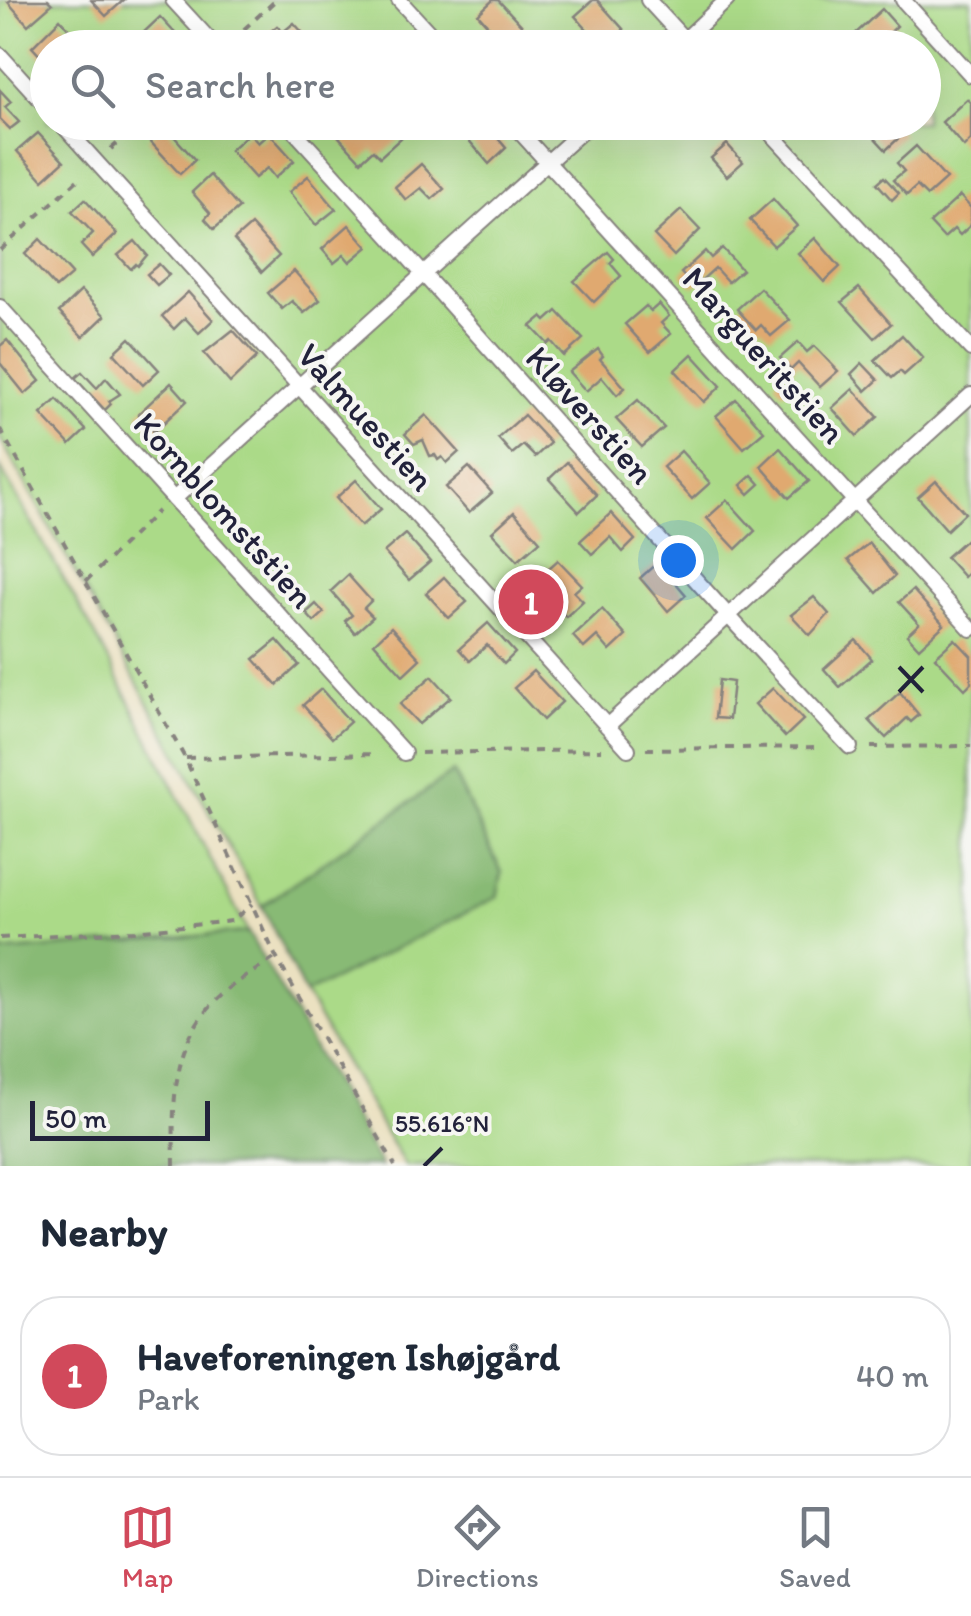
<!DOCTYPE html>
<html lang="en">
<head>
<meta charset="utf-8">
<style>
	body { margin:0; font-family:Itim,sans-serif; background:#f6f6f7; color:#1f2937 }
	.scale { position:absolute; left:30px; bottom:25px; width:180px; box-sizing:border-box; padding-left:10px; border:5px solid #22223b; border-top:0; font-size:28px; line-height:35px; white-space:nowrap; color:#22223b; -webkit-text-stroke:8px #f6f6f2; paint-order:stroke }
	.you { position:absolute; left:678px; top:560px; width:35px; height:35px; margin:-25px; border:8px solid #fff; border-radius:50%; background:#1a73e8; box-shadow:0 0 0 15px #1a73e833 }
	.badge { display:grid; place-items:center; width:65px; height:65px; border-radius:50%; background:#d1495b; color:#fff; font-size:32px; font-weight:700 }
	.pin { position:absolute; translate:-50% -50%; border:5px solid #fff; box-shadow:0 2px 10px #0006 }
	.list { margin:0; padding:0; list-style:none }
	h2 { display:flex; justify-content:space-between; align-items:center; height:130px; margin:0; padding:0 40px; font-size:42px }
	h2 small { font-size:32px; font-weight:400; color:#747a83 }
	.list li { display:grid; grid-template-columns:65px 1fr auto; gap:30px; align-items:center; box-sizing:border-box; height:160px; margin:0 20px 20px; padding:0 20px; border:2px solid #e0e1e3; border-radius:40px }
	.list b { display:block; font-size:38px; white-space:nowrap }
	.list p { margin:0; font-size:32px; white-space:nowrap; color:#747a83 }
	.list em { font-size:32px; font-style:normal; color:#747a83 }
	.icon { flex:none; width:55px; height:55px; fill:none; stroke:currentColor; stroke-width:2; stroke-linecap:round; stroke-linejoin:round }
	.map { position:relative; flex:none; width:971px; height:1166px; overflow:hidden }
	.search { position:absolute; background:#fff; box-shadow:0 10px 40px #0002; left:30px; right:30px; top:30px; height:110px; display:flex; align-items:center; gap:25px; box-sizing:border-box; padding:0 35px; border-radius:55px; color:#747a83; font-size:38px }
	.sheet { height:310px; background:#fff }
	nav { display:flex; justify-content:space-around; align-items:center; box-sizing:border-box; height:140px; border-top:2px solid #e0e1e3; background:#fff; font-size:28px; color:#747a83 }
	nav a { display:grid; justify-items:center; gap:5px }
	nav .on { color:#d1495b }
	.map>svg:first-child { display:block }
	.green { fill:#abda88; stroke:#667e62; stroke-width:2.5; fill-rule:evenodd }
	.forest { fill:#88ba74; stroke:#556e58; stroke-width:2.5 }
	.building { fill:#e0a96f }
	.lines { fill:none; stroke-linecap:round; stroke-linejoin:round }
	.service-casing { stroke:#86827e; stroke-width:18 }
	.path { stroke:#86827e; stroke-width:4; stroke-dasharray:8 8; stroke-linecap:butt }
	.service { stroke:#fff; stroke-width:14 }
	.ticks { fill:none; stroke:#22223b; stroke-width:4 }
	.labels { text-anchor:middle; stroke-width:8; stroke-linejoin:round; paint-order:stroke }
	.street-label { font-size:35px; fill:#22223b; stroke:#f6f6f2 }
	.ticks-label { font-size:25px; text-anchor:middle; fill:#22223b; stroke:#f6f6f2; stroke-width:8; stroke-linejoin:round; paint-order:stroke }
</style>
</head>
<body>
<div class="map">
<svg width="971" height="1166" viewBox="0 0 971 1166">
	<rect width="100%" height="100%" fill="#f6f6f2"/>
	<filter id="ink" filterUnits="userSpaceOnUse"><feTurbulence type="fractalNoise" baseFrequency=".01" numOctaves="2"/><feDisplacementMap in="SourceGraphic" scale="20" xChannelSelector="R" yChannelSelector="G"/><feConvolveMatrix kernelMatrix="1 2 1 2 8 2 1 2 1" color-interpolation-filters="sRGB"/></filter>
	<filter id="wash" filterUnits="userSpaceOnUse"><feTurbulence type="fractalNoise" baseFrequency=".0048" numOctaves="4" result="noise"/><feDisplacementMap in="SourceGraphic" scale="40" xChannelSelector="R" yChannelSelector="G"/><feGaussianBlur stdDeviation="2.25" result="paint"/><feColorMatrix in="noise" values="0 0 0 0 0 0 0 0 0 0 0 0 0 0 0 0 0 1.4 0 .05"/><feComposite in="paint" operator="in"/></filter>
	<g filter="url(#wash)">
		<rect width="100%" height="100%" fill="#ebe1c1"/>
		<g class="green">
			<path d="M0,0h971v1166h-566l-100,-172 192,-97 5,-24 -49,-101 -191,134 -262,-468zM48,48h876v74h-876z"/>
			<polygon points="0,467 95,634 248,932 0,952"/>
		</g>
		<g class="forest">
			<polygon points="453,772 502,873 497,897 305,994 262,906"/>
			<polygon points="248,932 381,1166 0,1166 0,952"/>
		</g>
		<g id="blocks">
			<g class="building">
				<polygon points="11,0 48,0 52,4 28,25 8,2"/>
				<polygon points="91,0 124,0 106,16"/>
				<polygon points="493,0 498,0 525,29 506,46 478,14"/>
				<polygon points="593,0 597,0 624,30 604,48 575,16"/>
				<polygon points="882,9 897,26 874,48 865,48 854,35"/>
				<polygon points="160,17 186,45 183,48 155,48 142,34"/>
				<polygon points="60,19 79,40 70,48 48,48 48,64 32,47"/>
				<polygon points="294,23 311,42 306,48 295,48 286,39 277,48 259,48 256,44 277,26 283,32"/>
				<polygon points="0,90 11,102 5,107 19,122 10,129 0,119"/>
				<polygon points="967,99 971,103 971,140 964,147 942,122"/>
				<polygon points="361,122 387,122 401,138 380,157 373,150 361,161 339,137 352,125 355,128"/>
				<polygon points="471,122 484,122 506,148 489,164 461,131"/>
				<polygon points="860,122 892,122 903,134 886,150"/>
				<polygon points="164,125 195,160 180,174 148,139"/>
				<polygon points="38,133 64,161 43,180 17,151"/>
				<polygon points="249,133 258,143 269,133 294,161 275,178 267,168 255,178 230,150"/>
				<polygon points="727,144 743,162 727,176 711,158"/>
				<polygon points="916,146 946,179 927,196 917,186 907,195 893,180 904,171 897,163"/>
				<polygon points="421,164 444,189 432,199 421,188 406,200 395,187"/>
				<polygon points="210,175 239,208 214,229 205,219 210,213 192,192"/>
				<polygon points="308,176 336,209 316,225 289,192"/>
				<polygon points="884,177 899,193 892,200 877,183"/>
				<polygon points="960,196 971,208 971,225 960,235 954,229 944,238 930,223"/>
				<polygon points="85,199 117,234 92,257 81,245 93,233 72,211"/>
				<polygon points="773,199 797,226 774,246 750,220"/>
				<polygon points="681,210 700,230 674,256 654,235"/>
				<polygon points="251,225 279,256 262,272 234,240"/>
				<polygon points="349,225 368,247 350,262 344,255 334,263 322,249"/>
				<polygon points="815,238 840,267 824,282 798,253"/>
				<polygon points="40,239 72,274 56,288 25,254"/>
				<polygon points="135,241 147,255 138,266 136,264 131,269 118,255"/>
				<polygon points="722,248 742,270 728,282 715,268 694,287 681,273 705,251 711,258"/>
				<polygon points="608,252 614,259 610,263 621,276 594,302 574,281"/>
				<polygon points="159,264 169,275 157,285 147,274"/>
				<polygon points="294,271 320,300 304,313 292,301 282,309 268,293"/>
				<polygon points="760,288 790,320 771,336 761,325 756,330 737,309"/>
				<polygon points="859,288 891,324 875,338 842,302"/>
				<polygon points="81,291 105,316 83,337 59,312"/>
				<polygon points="188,292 213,320 199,333 185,318 174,329 162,316"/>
				<polygon points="659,304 669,316 661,323 671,334 650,352 625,324 646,306 651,311"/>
				<polygon points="557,311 583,339 564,356 551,341 548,344 531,326 542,317 546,321"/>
				<polygon points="233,330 257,357 230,383 204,353"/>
				<polygon points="902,335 923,358 904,375 900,371 892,378 875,360"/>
				<polygon points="130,338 159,370 143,385 114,353"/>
				<polygon points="7,340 40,381 25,394 0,363 0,346"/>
				<polygon points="798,342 807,352 814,346 838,371 820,387 798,363 791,370 780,358"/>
				<polygon points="598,349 603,356 600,359 625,388 617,395 602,377 586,391 569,372"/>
				<polygon points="692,354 721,386 704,402 675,370"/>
				<polygon points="862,363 878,380 866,391 851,374"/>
				<polygon points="82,372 97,388 106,378 120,394 109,401 111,404 105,410 75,378"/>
				<polygon points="783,374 792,384 783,392 774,382"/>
				<polygon points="171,383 187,401 154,432 138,414"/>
				<polygon points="853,389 878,417 857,436 832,408"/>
				<polygon points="57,399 86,430 70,445 41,414"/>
				<polygon points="736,399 764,431 744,448 716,416"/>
				<polygon points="638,400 664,428 642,447 616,419"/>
				<polygon points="426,415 459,452 447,463 442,457 438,460 435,455 430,456 423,440 414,444 405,434"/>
				<polygon points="524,415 550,443 535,457 523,445 512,454 498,438"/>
				<polygon points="780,448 809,481 789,498 761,466"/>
				<polygon points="681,451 710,483 692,499 663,467"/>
				<polygon points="567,462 597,495 579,512 549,479"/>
				<polygon points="469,467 492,493 469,513 446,487"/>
				<polygon points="752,475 760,484 749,494 741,485"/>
				<polygon points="356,480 381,509 361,526 336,498"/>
				<polygon points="936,481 965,513 947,530 918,497"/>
				<polygon points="727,500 755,531 736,549 707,518"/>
				<polygon points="514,512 540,541 518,560 492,532"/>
				<polygon points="611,513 635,540 623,552 610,537 592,554 580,541"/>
				<polygon points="405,534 430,562 409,580 384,552"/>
				<polygon points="971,535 971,570 964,577 946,557"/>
				<polygon points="869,543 895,576 877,593 848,560"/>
				<polygon points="558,560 582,585 574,592 583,601 566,617 555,606 562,599 540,576"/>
				<polygon points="658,562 686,595 668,611 640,578"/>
				<polygon points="348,575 371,601 364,608 373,617 355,633 345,621 352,615 331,591"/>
				<polygon points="444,577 467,602 449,618 426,593"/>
				<polygon points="527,589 534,597 523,607 516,599"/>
				<polygon points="913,590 944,625 919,648 907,635 919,624 899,602"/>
				<polygon points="814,597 829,614 810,635 791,615"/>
				<polygon points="316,604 324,613 314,622 306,613"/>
				<polygon points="602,609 626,636 610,651 597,636 584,648 573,636"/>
				<polygon points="488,623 515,653 504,664 487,645 470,661 459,649"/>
				<polygon points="391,627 420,659 403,675 374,643"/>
				<polygon points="955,639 971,656 971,683 965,689 935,657"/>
				<polygon points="277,640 299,665 277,685 254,659"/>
				<polygon points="856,640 872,659 840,687 824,669"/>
				<polygon points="533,671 562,702 543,720 514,688"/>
				<polygon points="432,676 451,697 419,724 400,704"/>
				<polygon points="719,680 733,682 729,719 715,718"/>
				<polygon points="773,688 803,720 785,737 755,704"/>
				<polygon points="321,689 350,722 332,738 303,705"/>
				<polygon points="900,692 919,715 911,722 907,718 886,738 869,720"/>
			</g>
		</g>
	</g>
	<g filter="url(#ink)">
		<use href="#blocks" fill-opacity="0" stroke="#86827e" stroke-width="2.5"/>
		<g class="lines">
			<defs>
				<g id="service">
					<polyline points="173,0 217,48"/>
					<polyline points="399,0 443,48"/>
					<polyline points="648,0 692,48"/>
					<polyline points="903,0 971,75"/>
					<polyline points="676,48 727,0"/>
					<polyline points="0,55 48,108"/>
					<polyline points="60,122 628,749"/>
					<path d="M286,122c190,207 371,421 564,625"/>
					<polyline points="511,122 971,629"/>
					<polyline points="761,122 971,349"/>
					<polyline points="0,307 404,753"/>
					<polyline points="174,499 592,122"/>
					<polyline points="607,726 971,395"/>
				</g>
			</defs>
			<use href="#service" class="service-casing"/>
			<g class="path">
				<polyline points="232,40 276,0"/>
				<polyline points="111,149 141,122"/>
				<polyline points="0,250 82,176"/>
				<polyline points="0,429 185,758 276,957 395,1166"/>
				<polyline points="86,581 158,511"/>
				<polyline points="871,747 971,746"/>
				<polyline points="646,749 821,747"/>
				<polyline points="421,753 601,750"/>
				<polyline points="186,758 376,754"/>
				<polyline points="0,938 135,931 232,921 252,904"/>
				<path d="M174,1166c-1,-57 -4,-118 39,-163 17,-19 43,-32 63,-46"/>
			</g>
			<use href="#service" class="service"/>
		</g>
	</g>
	<path class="ticks" d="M899,667l24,25M899,692l24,-25M424,1166l18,-18"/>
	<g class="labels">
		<g class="street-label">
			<text transform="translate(764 355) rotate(48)" y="12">Margueritstien</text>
			<text transform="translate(590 415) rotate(48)" y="12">Kløverstien</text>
			<text transform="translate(366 417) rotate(48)" y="12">Valmuestien</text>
			<text transform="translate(224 510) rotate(48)" y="12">Kornblomststien</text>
		</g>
	</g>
	<g class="ticks-label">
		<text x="442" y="1132">55.616°N</text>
	</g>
</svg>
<div class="scale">50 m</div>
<div class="you"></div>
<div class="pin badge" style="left:531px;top:602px">1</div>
<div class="search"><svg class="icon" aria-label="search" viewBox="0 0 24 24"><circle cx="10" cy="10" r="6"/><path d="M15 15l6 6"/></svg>Search here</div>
</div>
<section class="sheet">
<h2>Nearby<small></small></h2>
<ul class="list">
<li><span class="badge">1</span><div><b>Haveforeningen Ishøjgård</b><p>Park</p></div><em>40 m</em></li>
</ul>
</section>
<nav>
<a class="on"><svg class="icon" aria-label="map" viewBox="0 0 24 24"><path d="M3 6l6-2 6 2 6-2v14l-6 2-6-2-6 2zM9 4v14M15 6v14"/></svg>Map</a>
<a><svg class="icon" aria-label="directions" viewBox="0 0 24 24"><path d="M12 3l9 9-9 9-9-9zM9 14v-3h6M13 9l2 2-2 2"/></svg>Directions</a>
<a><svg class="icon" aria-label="saved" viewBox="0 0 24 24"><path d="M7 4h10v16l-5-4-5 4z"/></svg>Saved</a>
</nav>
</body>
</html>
